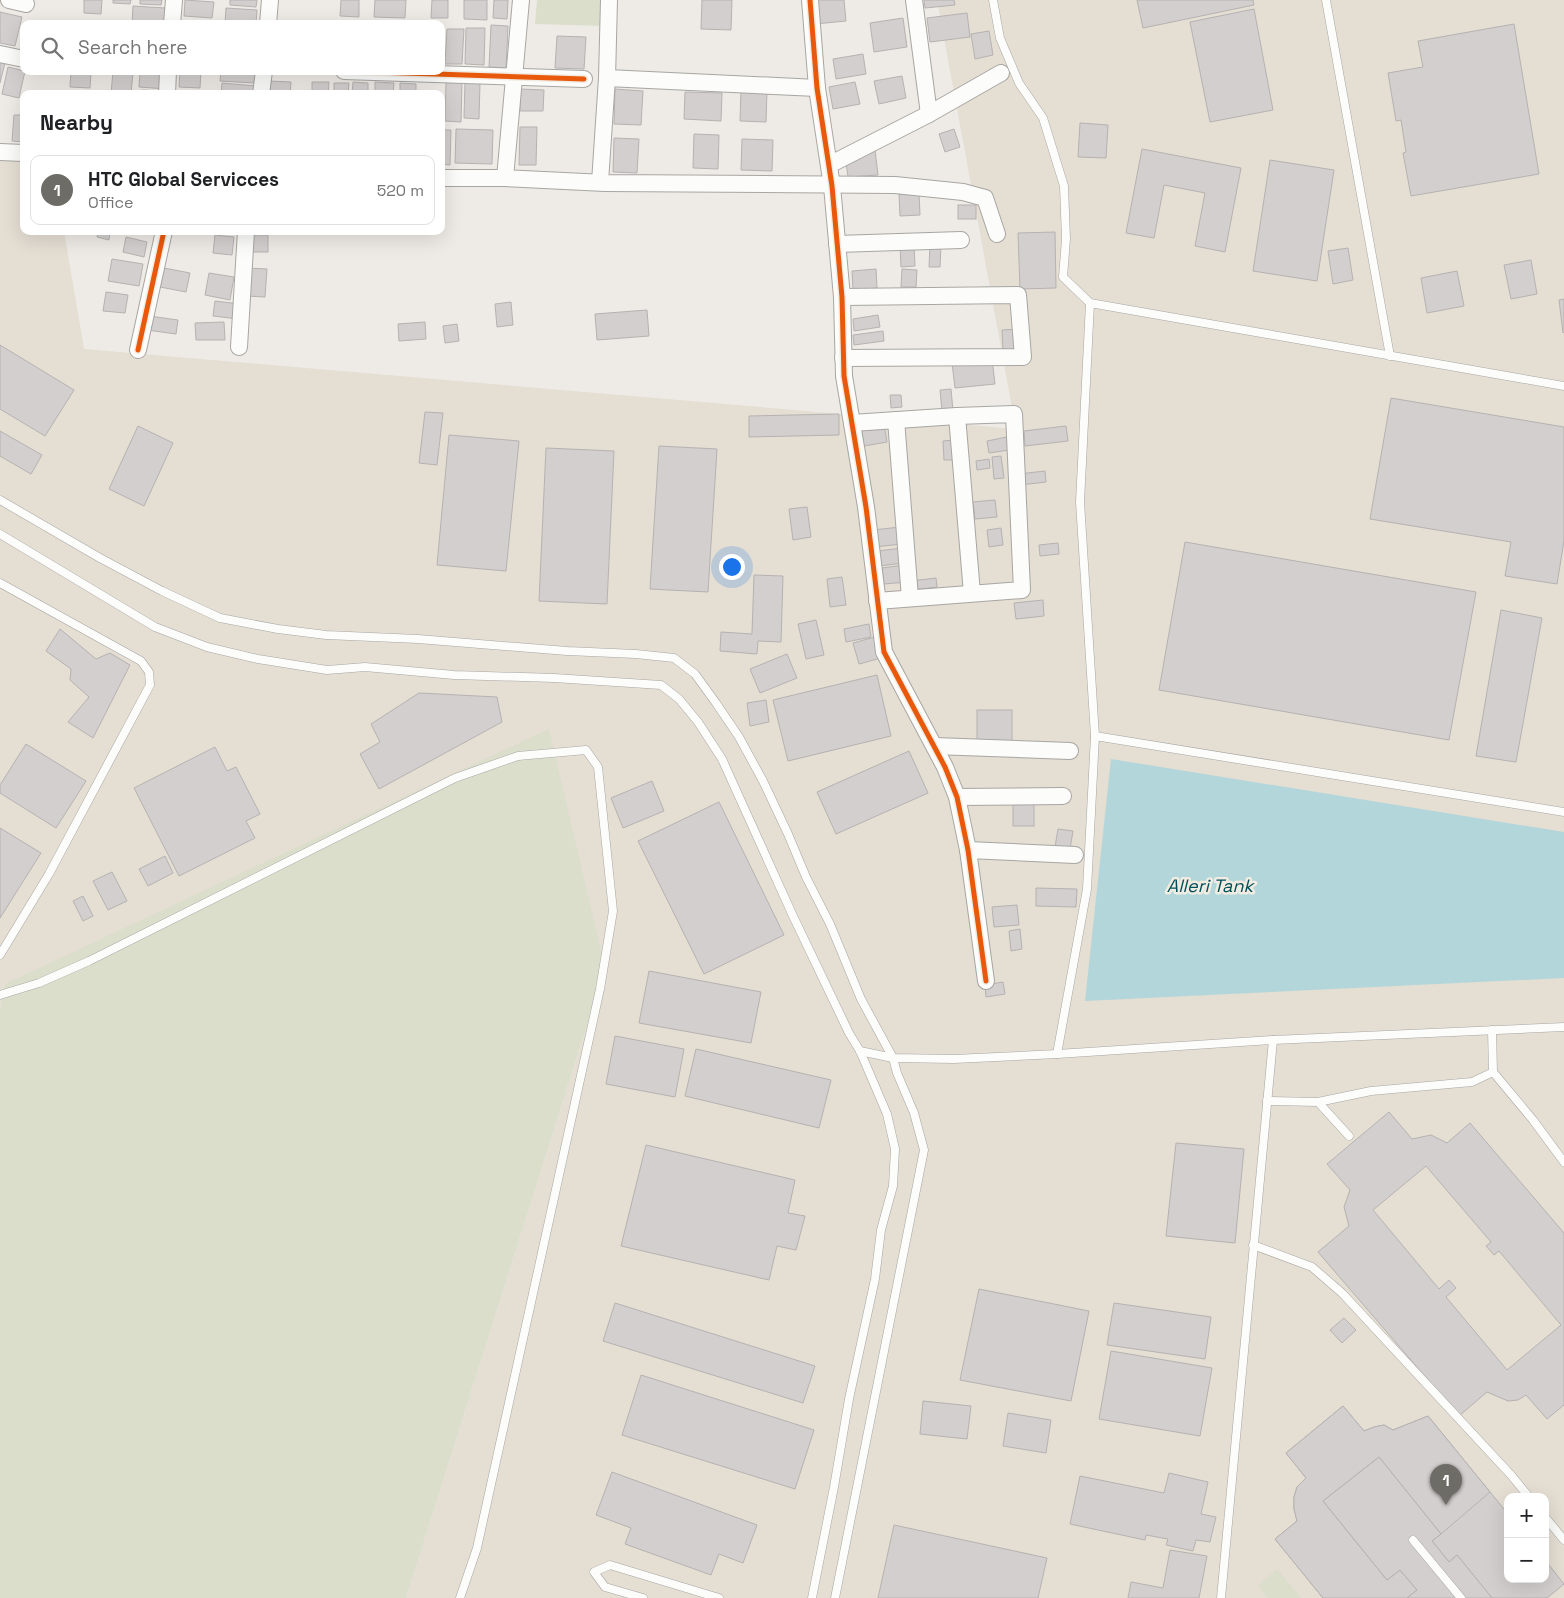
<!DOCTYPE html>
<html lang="en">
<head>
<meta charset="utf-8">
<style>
	body { margin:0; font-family:"Space Grotesk",sans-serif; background:#f6f6f6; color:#202124 }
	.controls { position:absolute; right:15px; bottom:15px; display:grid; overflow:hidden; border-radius:10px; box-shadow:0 5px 20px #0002 }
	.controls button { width:45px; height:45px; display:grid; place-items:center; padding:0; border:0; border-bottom:1px solid #e0e0e0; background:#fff; color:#202124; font:25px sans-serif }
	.you { position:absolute; left:731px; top:566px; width:18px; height:18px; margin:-12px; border:4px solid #fff; border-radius:50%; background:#1a73e8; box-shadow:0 0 0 8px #1a73e833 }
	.badge { display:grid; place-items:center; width:32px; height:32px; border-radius:50%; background:#6e6c67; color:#fff; font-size:16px; font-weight:700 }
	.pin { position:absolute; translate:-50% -41px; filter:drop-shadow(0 1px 2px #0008) }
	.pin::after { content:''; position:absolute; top:26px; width:18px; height:15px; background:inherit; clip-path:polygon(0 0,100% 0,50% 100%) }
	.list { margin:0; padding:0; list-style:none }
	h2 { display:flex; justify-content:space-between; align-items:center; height:65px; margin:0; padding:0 20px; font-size:21px }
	h2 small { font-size:16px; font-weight:400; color:#757577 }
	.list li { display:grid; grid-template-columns:32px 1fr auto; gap:15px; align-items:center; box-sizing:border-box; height:70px; margin:0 10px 10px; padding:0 10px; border:1px solid #e0e0e0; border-radius:10px }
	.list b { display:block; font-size:19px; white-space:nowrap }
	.list p { margin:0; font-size:16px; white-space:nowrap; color:#757577 }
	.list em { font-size:16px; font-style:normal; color:#757577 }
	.icon { flex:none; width:28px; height:28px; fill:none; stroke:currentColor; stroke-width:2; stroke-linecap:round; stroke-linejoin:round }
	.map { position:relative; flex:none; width:1564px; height:1598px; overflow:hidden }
	.search { position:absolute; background:#fff; box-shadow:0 5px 20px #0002; left:20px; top:20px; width:425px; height:55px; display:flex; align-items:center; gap:12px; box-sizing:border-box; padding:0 18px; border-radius:10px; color:#757577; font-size:19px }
	.panel { position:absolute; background:#fff; box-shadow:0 5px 20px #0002; left:20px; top:90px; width:425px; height:145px; border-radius:10px }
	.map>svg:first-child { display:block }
	.built { fill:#e4ded3; fill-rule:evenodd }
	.green { fill:#dcdecc }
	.water { fill:#b3d6da }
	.building { fill:#d2cfce; stroke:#b5b2b1; fill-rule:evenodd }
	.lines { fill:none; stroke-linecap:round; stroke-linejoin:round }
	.service-casing { stroke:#a8a6a2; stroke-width:9 }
	.minor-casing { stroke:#a8a6a2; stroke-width:18 }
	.service { stroke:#fcfcfb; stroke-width:8 }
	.minor { stroke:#fcfcfb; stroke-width:16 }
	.cycleway-casing { stroke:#f1ece2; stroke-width:8 }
	.cycleway { stroke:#e8590c; stroke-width:5 }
	.labels { text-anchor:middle; stroke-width:5; stroke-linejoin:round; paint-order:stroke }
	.water-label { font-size:18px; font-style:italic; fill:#004f59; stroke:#f1ece2 }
</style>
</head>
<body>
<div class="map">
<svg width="1564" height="1598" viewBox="0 0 1564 1598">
	<rect width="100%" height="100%" fill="#eeebe6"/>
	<path class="built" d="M937,0h627v1598h-1158l199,-630 -600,16 -5,25v-859h24v81h40l20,118 932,80zM1508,1497h37v82h-37z"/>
	<g class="green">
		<polygon points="537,0 604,0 603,26 535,24"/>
		<polygon points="549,729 605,968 406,1598 0,1598 0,1009 5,984"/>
		<polygon points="1277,1569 1301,1598 1268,1598 1258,1586"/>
	</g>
	<polygon class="water" points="1111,759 1564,832 1564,978 1085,1001"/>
	<g class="building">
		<polygon points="84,0 102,0 101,14 84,13"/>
		<polygon points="113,0 131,0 130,4 113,3"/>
		<polygon points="140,0 162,0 161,5 140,4"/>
		<polygon points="185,0 214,2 212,18 184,16"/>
		<polygon points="230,0 257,0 256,7 230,5"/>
		<polygon points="341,0 359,0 359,17 340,16"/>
		<polygon points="375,0 406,0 405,18 374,17"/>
		<polygon points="432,0 448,0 448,18 431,18"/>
		<polygon points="464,0 487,0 487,20 464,19"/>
		<polygon points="494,0 508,0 507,19 493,18"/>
		<polygon points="702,0 732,0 731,30 701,29"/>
		<polygon points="812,0 844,0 846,21 815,24"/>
		<polygon points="924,0 954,0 955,5 925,8"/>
		<polygon points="1137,0 1253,0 1254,5 1143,28"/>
		<polygon points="133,6 165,8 164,24 132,24"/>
		<polygon points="226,8 257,10 256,24 225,24"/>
		<polygon points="1254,9 1273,110 1210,122 1190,22"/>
		<polygon points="0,12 22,17 15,46 0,43"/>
		<polygon points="967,13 970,37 930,42 927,18"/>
		<polygon points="903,18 907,47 874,52 870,23"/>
		<rect x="282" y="21" width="17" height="3"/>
		<polygon points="301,21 319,22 319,24 301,24"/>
		<polygon points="407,21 424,22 424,24 407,24"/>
		<polygon points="1514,24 1539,174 1411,196 1403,153 1406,152 1401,120 1396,121 1388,73 1423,67 1418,41"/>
		<polygon points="491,25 508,26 506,68 489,67"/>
		<polygon points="466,28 485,28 484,65 465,64"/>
		<polygon points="447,29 464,29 462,64 445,64"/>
		<polygon points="989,31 993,55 975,59 971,34"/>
		<polygon points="557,36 586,37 584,69 555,68"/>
		<polygon points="863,54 866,74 836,79 833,59"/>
		<polygon points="0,61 5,63 0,83"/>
		<polygon points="8,67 25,71 19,98 2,94"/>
		<polygon points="71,71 91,73 90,88 70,87"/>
		<polygon points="113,71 133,72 131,94 111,94"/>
		<polygon points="180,71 201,71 200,88 179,87"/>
		<polygon points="221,71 255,71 254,83 220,81"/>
		<polygon points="140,72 167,74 166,89 139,87"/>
		<polygon points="902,76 906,98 879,104 874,81"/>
		<polygon points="268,81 291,82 290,94 267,94"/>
		<polygon points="465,81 480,82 479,119 464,118"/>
		<polygon points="312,82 329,82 328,94 312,94"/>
		<polygon points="353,82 368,83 368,94 352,94"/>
		<polygon points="375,82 394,83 393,94 375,94"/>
		<polygon points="446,82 462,82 461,122 445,121"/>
		<polygon points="855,82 860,104 833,109 829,87"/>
		<polygon points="222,83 256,86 255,94 221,94"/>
		<polygon points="334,83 349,83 348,94 334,94"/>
		<polygon points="400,83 416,84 416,94 400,94"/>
		<polygon points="520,89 544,90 543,111 520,111"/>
		<polygon points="615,89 643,91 641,125 614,124"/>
		<polygon points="142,90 159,91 159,94 142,94"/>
		<polygon points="741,90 767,90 766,122 740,121"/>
		<polygon points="176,91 207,93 207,94 176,94"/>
		<polygon points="685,92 722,93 721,121 684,119"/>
		<polygon points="14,115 24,115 24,142 12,141"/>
		<polygon points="1080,123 1108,125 1106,158 1078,157"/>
		<polygon points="520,127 537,127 536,165 519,165"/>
		<polygon points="456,129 493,130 492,164 455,163"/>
		<polygon points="954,129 960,147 945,152 939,134"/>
		<polygon points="441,130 451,130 450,165 441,164"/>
		<polygon points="694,134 719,135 718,169 693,168"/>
		<polygon points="614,138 639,139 637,173 613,172"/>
		<polygon points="742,139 773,140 772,171 741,170"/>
		<polygon points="1142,149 1241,168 1225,252 1195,246 1205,193 1164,185 1154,238 1126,233"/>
		<polygon points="875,150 878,175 848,177 846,162"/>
		<polygon points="1270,160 1334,170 1317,281 1253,271"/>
		<polygon points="919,193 920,215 900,216 899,194"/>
		<rect x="958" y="205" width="18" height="14"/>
		<polygon points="98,231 110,231 109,240 97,237"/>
		<polygon points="1055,232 1056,288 1020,289 1018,233"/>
		<polygon points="215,235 234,237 232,255 213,253"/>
		<rect x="247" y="235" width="21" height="17"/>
		<polygon points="126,237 147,242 144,257 123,252"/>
		<polygon points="930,245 941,245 940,267 929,267"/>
		<polygon points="900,246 914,246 915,266 901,267"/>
		<polygon points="1348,248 1353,280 1333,284 1328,251"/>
		<polygon points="112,259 143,264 139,286 108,281"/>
		<polygon points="1531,260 1537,294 1511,299 1504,265"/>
		<polygon points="164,268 190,273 186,292 160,287"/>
		<polygon points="247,268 267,269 265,297 246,296"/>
		<polygon points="876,269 877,288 853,290 852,271"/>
		<polygon points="902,269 917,270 916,287 901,287"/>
		<polygon points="1457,271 1464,306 1427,313 1421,278"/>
		<polygon points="209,273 234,277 230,300 205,295"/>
		<polygon points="106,292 128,295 125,313 103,311"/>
		<polygon points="1564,299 1564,332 1563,333 1559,300"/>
		<polygon points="215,301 240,304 238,319 213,316"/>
		<polygon points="511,302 513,325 497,327 495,304"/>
		<polygon points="647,310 649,336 597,340 595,314"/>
		<polygon points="878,315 880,327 854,331 853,319"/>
		<polygon points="149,316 178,320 176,334 147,330"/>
		<polygon points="224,322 225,340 196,340 195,323"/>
		<polygon points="425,322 426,339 399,341 398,324"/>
		<polygon points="457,324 459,341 445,343 443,326"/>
		<polygon points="1019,329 1020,349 1003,350 1002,330"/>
		<polygon points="883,331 884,341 854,345 853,335"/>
		<polygon points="0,345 74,390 45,436 0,409"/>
		<polygon points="992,359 995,384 955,388 952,363"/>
		<polygon points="951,389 953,411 942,411 940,390"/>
		<polygon points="890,395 901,395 902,407 891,408"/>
		<polygon points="1391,398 1564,427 1564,541 1557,584 1505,576 1511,542 1370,519"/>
		<polygon points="425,412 443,413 437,465 419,463"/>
		<polygon points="839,414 839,435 749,437 749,416"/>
		<polygon points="884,424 887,442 864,446 861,428"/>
		<polygon points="138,426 173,443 144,506 109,489"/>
		<polygon points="1066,426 1068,441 1025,446 1024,431"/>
		<polygon points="0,431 42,455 31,474 0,456"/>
		<polygon points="449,435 519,441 506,571 437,565"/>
		<polygon points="1007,437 1009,450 989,453 987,441"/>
		<polygon points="954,440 955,460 944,460 943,441"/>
		<polygon points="659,446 717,449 708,592 650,589"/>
		<polygon points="546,448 614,451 607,604 539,601"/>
		<polygon points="1001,456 1004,478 994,479 992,457"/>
		<polygon points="989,459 990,468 977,470 976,461"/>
		<polygon points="1045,471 1046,482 1020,485 1019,474"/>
		<polygon points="995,500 997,517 975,519 973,502"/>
		<polygon points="807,507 811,537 793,540 789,509"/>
		<polygon points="900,527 902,544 874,547 873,530"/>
		<polygon points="1001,528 1003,545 989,547 987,530"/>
		<polygon points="1185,542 1476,592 1449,740 1159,690"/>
		<polygon points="1058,543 1059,554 1040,556 1039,545"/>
		<polygon points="902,548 903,563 879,566 878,551"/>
		<polygon points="905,565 907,582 884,584 882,568"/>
		<polygon points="754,575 783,576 781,642 758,641 757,654 720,651 721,632 752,634"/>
		<polygon points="842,577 846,605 830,607 827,579"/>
		<polygon points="936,578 937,587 912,590 911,581"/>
		<polygon points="1043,600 1044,616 1016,619 1014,603"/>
		<polygon points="1501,610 1542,618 1516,762 1476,756"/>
		<polygon points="816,620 824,655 806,659 798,624"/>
		<polygon points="869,624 871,637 846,642 844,629"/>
		<polygon points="60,629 96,659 110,653 130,665 93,738 68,722 89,697 70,680 71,669 46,651"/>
		<polygon points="875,637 881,658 859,664 853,643"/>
		<polygon points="787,654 797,678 760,693 750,669"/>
		<polygon points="877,675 891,736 788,761 773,700"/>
		<polygon points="419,693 497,697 502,722 379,789 360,754 380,742 371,724"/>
		<polygon points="766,700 769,722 750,726 747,703"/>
		<rect x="977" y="710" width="35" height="33"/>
		<polygon points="26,744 86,781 56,828 0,793 0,785"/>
		<polygon points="215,747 227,771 236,767 260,814 246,821 255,838 179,876 134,788"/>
		<polygon points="909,751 928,793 836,834 817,792"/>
		<polygon points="652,781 664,811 623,828 611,798"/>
		<polygon points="719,802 784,935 704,974 638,841"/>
		<rect x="1013" y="803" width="21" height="23"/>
		<polygon points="0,828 41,853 0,918"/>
		<polygon points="1058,829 1073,831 1070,849 1055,847"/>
		<polygon points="165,856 173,873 148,886 139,869"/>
		<polygon points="112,872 127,901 108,910 93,881"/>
		<polygon points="1036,888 1077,889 1076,907 1036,906"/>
		<polygon points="83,896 93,916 83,921 73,901"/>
		<polygon points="1017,905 1019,925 994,927 992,907"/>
		<polygon points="1020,929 1022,949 1011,951 1009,931"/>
		<polygon points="649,971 761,992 751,1043 639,1023"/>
		<polygon points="1003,982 1005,994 986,997 985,985"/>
		<polygon points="615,1036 684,1049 675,1097 606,1084"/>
		<polygon points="696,1049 831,1080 819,1128 685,1096"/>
		<path d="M1389,1112l23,27 19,-4 16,8 23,-20 94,110v172l-17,14 -21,-24 -8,5 -10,1 -21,-9 -28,24 -141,-164 31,-26 -5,-19 6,-17 -23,-26zM1426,1166l65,76 -5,4 8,9 5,-4 62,74 -54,45 -61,-73 10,-9 -7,-8 -10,9 -66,-79z"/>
		<polygon points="1176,1143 1244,1149 1235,1243 1166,1236"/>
		<polygon points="646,1145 795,1180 788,1213 805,1216 796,1250 777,1246 769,1280 621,1246"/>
		<polygon points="979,1289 1089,1311 1071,1401 960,1380"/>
		<polygon points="615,1303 815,1366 803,1403 603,1341"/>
		<polygon points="1114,1303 1211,1317 1205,1359 1107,1345"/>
		<polygon points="1344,1318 1356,1330 1342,1343 1330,1330"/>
		<polygon points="1111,1351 1212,1368 1200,1436 1099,1419"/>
		<polygon points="641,1375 814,1430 795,1489 622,1435"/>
		<polygon points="923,1401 971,1406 967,1439 920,1434"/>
		<polygon points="1343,1406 1364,1431 1374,1427 1384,1425 1393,1430 1428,1416 1508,1514 1508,1579 1545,1579 1545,1560 1564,1584 1547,1598 1492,1598 1457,1555 1449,1562 1432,1541 1441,1534 1379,1457 1323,1501 1387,1580 1400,1570 1417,1590 1407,1598 1323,1598 1275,1539 1297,1521 1294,1509 1294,1497 1297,1487 1306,1478 1286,1453"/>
		<polygon points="1343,1406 1364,1431 1374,1427 1384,1425 1393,1430 1428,1416 1490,1492 1441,1534 1379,1457 1323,1501 1387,1580 1400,1570 1417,1590 1407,1598 1323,1598 1275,1539 1297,1521 1294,1509 1294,1497 1297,1487 1306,1478 1286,1453"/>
		<polygon points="1008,1413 1051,1420 1046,1453 1003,1446"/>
		<polygon points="1379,1457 1441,1534 1432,1541 1449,1562 1457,1555 1492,1598 1407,1598 1417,1590 1400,1570 1387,1580 1323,1501"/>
		<polygon points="612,1472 757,1525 743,1563 719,1554 711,1575 625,1544 631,1528 596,1515"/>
		<polygon points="1169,1473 1208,1482 1201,1514 1216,1517 1210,1542 1196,1540 1193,1551 1166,1545 1168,1539 1146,1535 1145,1540 1070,1524 1080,1476 1164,1493"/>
		<polygon points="894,1525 1047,1558 1038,1598 878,1598"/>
		<polygon points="1170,1550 1207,1556 1199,1598 1128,1598 1131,1582 1163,1588"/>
	</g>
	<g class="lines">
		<defs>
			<g id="service">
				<polyline points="993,0 1000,38 1019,83 1043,118 1064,186 1066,239 1063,277 1090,303"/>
				<polyline points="1326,0 1390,356"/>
				<polyline points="0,500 100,558 162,591 220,618 278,629 326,635 418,639 567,651 636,654 674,658 695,674 716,703 739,737 763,781 788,834 806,877 830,924 861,999 893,1058 897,1073 914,1113 924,1150 835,1598"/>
				<polyline points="0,534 155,627 207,647 258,659 327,670 365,667 454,675 554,678 661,685 679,699 698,722 722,759 793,916 849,1033 860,1051 887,1114 895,1149 893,1186 881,1230 875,1279 849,1399 834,1487 812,1598"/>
				<polyline points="0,583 141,661 149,672 150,685 49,874 0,955"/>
				<polyline points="1095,736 1564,812"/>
				<polyline points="0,995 39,983 89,961 455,778 518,756 586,750 598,767 613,911 600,989 477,1548 460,1598"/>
				<polyline points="1492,1030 1493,1072 1533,1120 1564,1162"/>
				<polyline points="860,1051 893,1058 954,1059 1057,1054 1273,1040 1564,1027"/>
				<polyline points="1057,1054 1087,889 1095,736 1080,502 1090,303 1564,386"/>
				<polyline points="1267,1101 1318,1102 1371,1091 1472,1082 1493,1072"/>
				<polyline points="1318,1102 1349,1136"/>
				<polyline points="1253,1245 1312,1267 1342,1293 1511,1475 1529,1497"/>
				<polyline points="1545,1517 1564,1540"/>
				<polyline points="1413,1540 1461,1598"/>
				<polyline points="643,1598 605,1587 594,1572 610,1565 719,1598"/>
				<polyline points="1221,1598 1273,1040"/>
			</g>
			<g id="minor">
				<polyline points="9,0 26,4"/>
				<polyline points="810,0 817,88 832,186 842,297 844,376 866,507 884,652 945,767 957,797 968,850 986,981"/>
				<polyline points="914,0 929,114"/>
				<polyline points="172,24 174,0"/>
				<polyline points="268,24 270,0"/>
				<polyline points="0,54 24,59"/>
				<polyline points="344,71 584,79"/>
				<polyline points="607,78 817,88"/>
				<polyline points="167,94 168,71"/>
				<polyline points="261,94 264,71"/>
				<polyline points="0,152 24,153"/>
				<polyline points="829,165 929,114 1001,73"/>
				<polyline points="441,178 505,178 605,183 895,185 963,192 985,198 997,234"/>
				<polyline points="505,178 521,0"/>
				<polyline points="600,182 607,78 609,0"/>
				<polyline points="837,244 961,240"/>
				<polyline points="842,297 1018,295 1023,357 843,358"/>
				<polyline points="239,347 246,231"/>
				<polyline points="138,350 164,231"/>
				<polyline points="957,416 972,593"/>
				<polyline points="896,420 910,598"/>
				<polyline points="852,423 957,416 1014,414 1022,590 877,601"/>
				<polyline points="934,746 1070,751"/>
				<polyline points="957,797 1063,796"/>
				<polyline points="968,850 1075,855"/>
			</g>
		</defs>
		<use href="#service" class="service-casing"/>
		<use href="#minor" class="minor-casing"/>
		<use href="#service" class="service"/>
		<use href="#minor" class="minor"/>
		<defs>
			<g id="cycleway">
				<polyline points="810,0 817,88 832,186 842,297 844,376 866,507 884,652 945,767 957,797 968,850 986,981"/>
				<polyline points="344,71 584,79"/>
				<polyline points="138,350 164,231"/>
			</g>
		</defs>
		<use href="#cycleway" class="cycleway-casing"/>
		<use href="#cycleway" class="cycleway"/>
	</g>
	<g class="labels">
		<g class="water-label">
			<text x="1210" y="892">Alleri Tank</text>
		</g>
	</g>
</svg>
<div class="controls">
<button>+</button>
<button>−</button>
</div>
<div class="you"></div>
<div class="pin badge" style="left:1446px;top:1505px">1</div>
<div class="search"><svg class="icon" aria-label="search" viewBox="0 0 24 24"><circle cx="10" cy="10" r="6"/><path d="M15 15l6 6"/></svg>Search here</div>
<section class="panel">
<h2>Nearby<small></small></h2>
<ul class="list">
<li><span class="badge">1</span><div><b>HTC Global Servicces</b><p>Office</p></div><em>520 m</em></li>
</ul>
</section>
</div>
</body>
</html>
